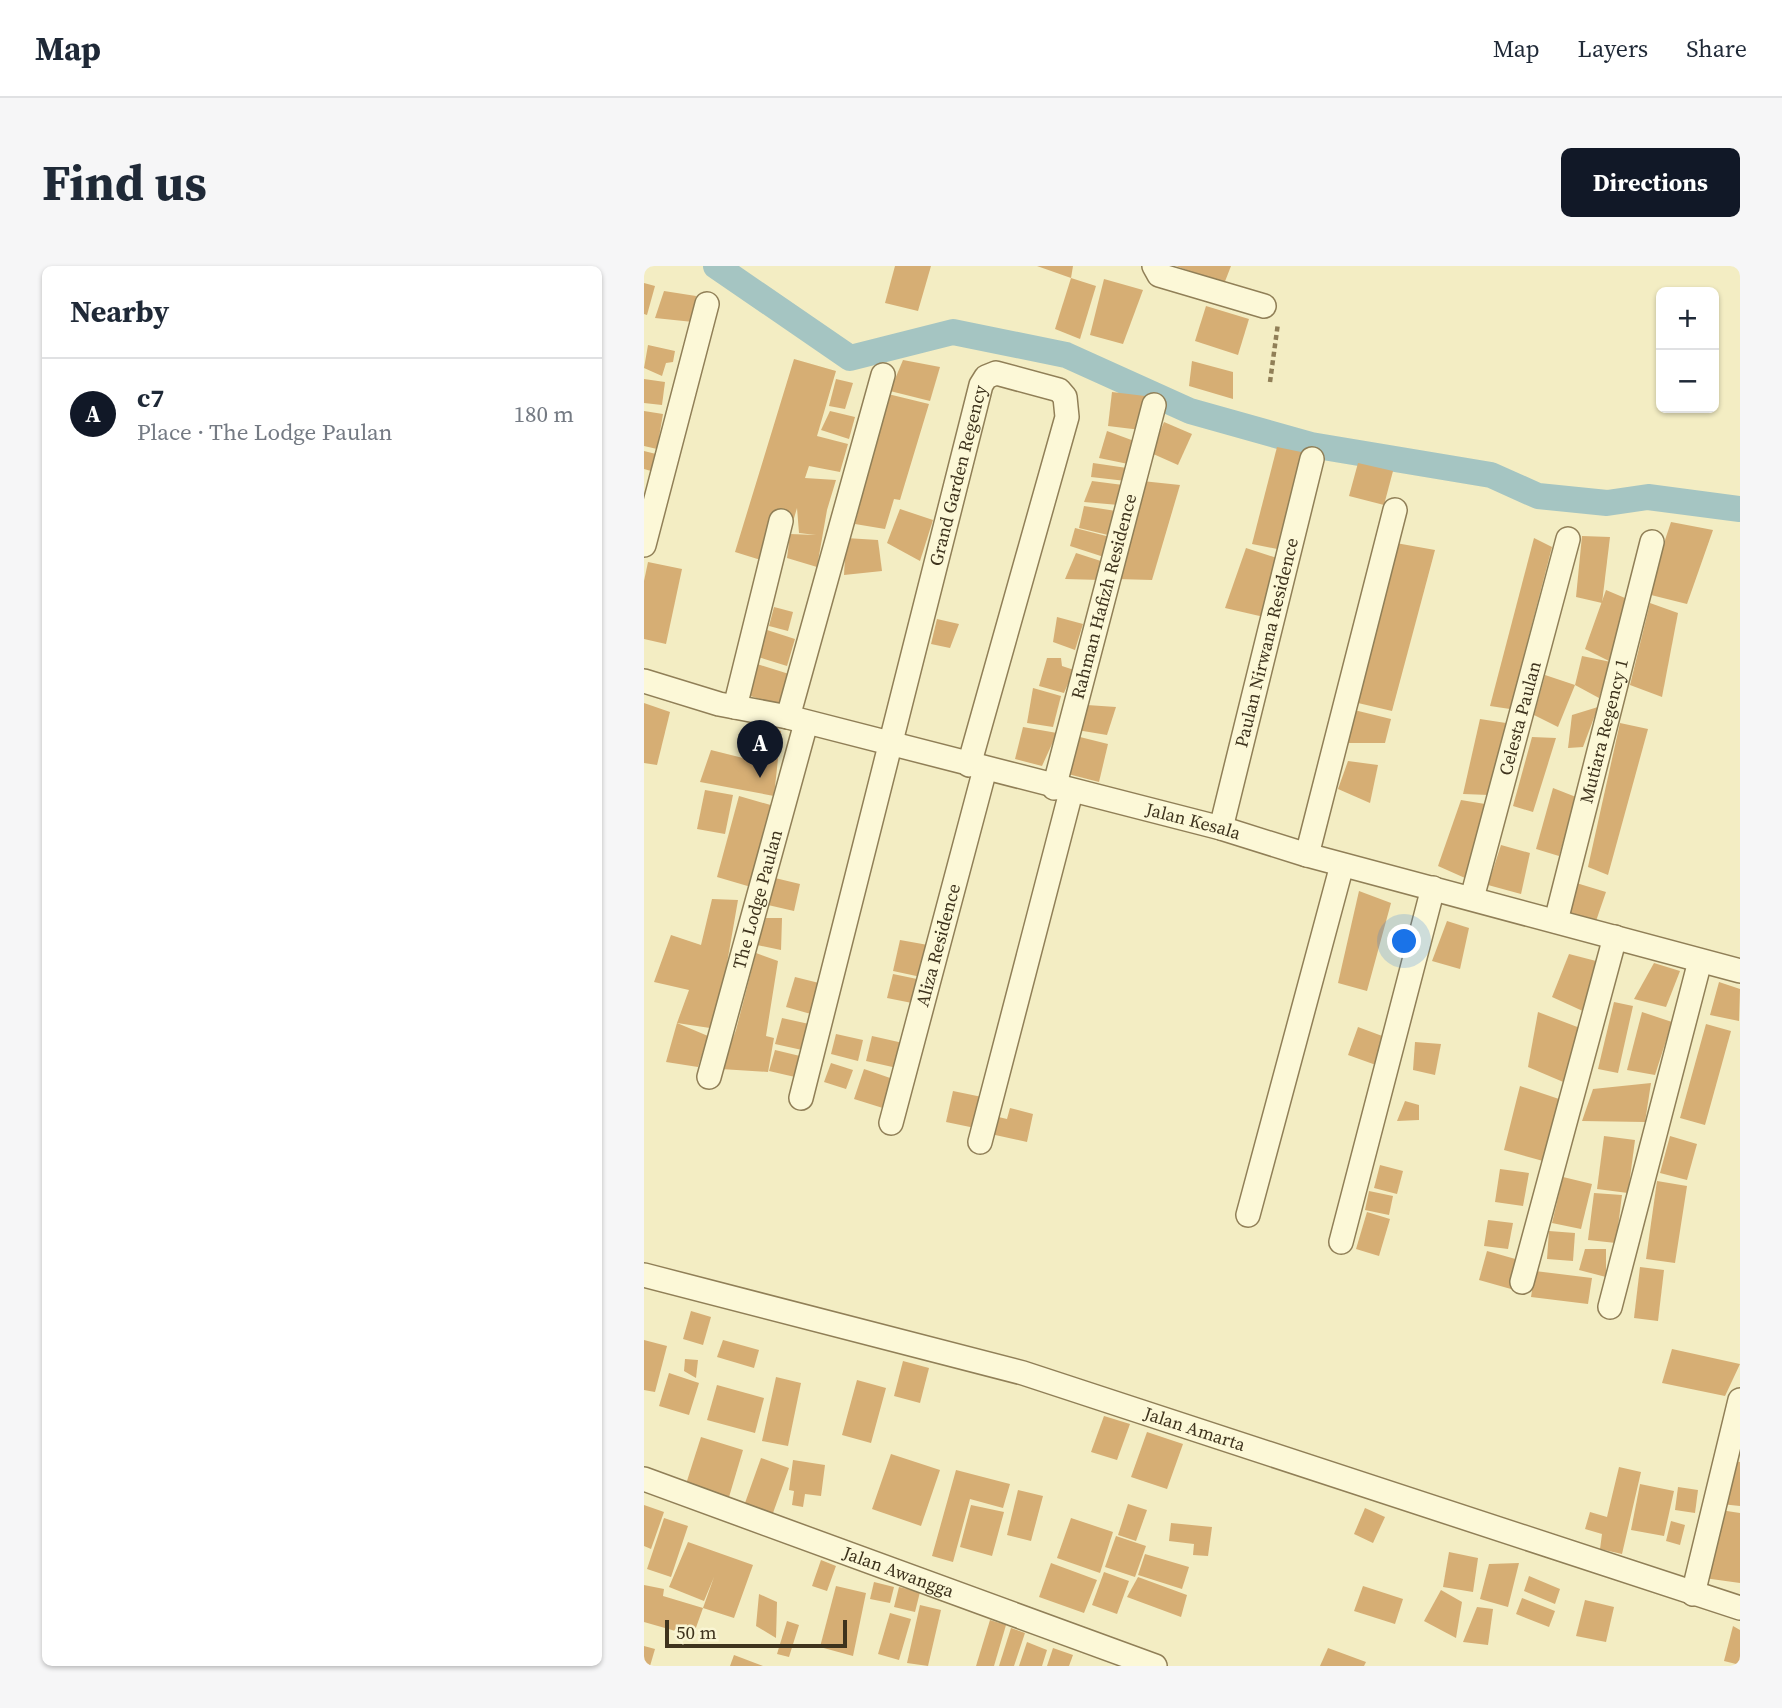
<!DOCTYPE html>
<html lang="en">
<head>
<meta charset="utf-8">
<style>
	body { margin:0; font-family:"Source Serif 4",serif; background:#f6f6f7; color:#1f2937 }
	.controls { position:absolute; right:21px; top:21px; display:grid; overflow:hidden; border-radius:10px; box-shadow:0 2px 5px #0004 }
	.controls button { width:63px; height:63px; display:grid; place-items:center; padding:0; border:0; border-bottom:2px solid #e0e1e3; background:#fff; color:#1f2937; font:35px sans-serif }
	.scale { position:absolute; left:21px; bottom:18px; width:182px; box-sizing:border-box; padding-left:7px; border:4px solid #3e331d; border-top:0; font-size:19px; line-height:24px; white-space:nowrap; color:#3e331d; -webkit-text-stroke:5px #f9f5d3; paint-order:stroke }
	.you { position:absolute; left:761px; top:676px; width:24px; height:24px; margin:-18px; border:5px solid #fff; border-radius:50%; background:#1a73e8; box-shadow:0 0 0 10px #1a73e833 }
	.badge { display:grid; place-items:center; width:46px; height:46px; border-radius:50%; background:#111827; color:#fff; font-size:23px; font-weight:700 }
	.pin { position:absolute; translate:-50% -58px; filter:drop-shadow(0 2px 4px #0008) }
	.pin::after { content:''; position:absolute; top:37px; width:24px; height:21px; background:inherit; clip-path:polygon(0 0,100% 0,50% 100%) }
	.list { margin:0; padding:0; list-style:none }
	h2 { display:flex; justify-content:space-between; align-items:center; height:91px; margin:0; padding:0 28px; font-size:30px }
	h2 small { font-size:23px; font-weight:400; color:#747a83 }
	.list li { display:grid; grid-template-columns:46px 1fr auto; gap:21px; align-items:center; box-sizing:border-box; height:112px; padding:0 28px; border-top:2px solid #e0e1e3 }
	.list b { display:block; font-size:26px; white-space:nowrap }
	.list p { margin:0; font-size:23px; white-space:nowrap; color:#747a83 }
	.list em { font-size:23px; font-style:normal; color:#747a83 }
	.map { position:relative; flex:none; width:1096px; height:1400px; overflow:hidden; border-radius:10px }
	header { display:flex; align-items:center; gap:42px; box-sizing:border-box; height:98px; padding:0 35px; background:#fff; border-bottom:2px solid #e0e1e3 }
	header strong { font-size:33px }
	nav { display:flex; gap:38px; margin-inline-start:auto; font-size:24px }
	.intro { display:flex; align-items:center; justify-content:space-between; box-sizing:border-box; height:168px; padding:0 42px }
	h1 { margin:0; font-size:49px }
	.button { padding:18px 32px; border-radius:10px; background:#111827; color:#fff; font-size:24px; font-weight:700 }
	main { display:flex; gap:42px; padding:0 42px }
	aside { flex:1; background:#fff; border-radius:10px; box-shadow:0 2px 5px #0004 }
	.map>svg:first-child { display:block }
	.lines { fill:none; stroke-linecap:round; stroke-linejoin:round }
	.canal { stroke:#a5c5c2; stroke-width:26 }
	.building { fill:#d6ae74 }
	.minor-casing { stroke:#907f57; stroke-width:26 }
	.path { stroke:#907f57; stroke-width:4.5; stroke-dasharray:5 3.5; stroke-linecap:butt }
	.minor { stroke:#fcf8d7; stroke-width:23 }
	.labels { text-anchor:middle; stroke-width:6; stroke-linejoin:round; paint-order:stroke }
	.street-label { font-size:18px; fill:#3e331d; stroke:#f9f5d3 }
</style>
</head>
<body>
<header>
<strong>Map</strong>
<nav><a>Map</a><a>Layers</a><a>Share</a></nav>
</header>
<div class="intro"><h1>Find us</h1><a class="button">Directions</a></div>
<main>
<aside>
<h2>Nearby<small></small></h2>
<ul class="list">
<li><span class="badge">A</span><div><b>c7</b><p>Place · The Lodge Paulan</p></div><em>180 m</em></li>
</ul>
</aside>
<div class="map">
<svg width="1096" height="1400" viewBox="0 0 1096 1400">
	<rect width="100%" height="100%" fill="#f3edc3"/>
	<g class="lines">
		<polyline class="canal" points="72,0 206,92 309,66 422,89 546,145 667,179 847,209 894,230 963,237 1004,231 1096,243"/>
	</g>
	<g class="building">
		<polygon points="251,0 287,0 274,45 241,37"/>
		<polygon points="393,0 429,0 427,12"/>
		<polygon points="532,0 587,0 580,18"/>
		<polygon points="427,12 452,20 436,73 411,63"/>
		<polygon points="460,13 499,24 479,78 446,69"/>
		<polygon points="0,17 11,20 3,49 0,48"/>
		<polygon points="20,25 52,30 49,56 11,52"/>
		<polygon points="562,40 605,53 594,89 551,75"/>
		<polygon points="4,79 31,85 29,96 22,97 18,110 0,102"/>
		<polygon points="150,93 192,105 173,170 204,178 196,206 165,200 161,212 192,214 183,244 173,301 143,292 146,268 172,269 155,267 153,242 136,300 91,286"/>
		<polygon points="259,94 296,101 286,135 246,125"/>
		<polygon points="548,95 589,106 589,133 545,120"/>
		<polygon points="0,113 21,116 18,139 0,137"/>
		<polygon points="192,113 209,117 201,143 185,140"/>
		<polygon points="468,126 501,130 497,164 464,160"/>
		<polygon points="244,128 285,138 256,234 250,233 241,263 211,258"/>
		<polygon points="0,145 19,148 13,183 0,180"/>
		<polygon points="186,145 211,151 205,173 177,164"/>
		<polygon points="520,156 548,168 534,199 507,187"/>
		<polygon points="463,165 493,176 489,199 455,192"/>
		<polygon points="633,181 662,187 638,284 608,278"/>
		<polygon points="0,185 12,188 7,205 0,203"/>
		<polygon points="449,197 483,202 482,215 447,211"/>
		<polygon points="714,197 749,205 740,239 705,230"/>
		<polygon points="448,215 479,219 475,239 440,236"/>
		<polygon points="498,215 536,219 508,314 473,313"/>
		<polygon points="440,240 472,245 464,269 435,262"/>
		<polygon points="256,243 289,254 276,295 243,277"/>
		<polygon points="1027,256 1069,264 1043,338 1003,328"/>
		<polygon points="431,262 470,272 463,292 426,280"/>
		<polygon points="938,270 966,271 958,337 932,331"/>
		<polygon points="202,272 234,274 238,305 200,309"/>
		<polygon points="890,272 908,281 866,443 846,440"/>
		<polygon points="752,277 791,284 748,445 714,437"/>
		<polygon points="602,282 633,292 620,351 581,342"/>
		<polygon points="432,287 463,297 457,314 421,313"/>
		<polygon points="4,296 38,303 22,378 0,373 0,315"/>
		<polygon points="962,324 981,332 967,396 955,432 931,419 938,390 967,396 941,383"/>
		<polygon points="1006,337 1034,347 1018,431 986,419"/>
		<polygon points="130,341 149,346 144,365 125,360"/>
		<polygon points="413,351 439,358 431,384 409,376"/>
		<polygon points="293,353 315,358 306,382 287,378"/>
		<polygon points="123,364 151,373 143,400 114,391"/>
		<polygon points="403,392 417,392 418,400 430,404 420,427 395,420"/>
		<polygon points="113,398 145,408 135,439 103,429"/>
		<polygon points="901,409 931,419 914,461 890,449"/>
		<polygon points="389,422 417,430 409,461 383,457"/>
		<polygon points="0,437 26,446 13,499 0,497"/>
		<polygon points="443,439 472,441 463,469 433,464"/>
		<polygon points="954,441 939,481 924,482 928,449"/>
		<polygon points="706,443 747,453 741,477 703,477"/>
		<polygon points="836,453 862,457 845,529 819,528"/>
		<polygon points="976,457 1004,463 964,609 944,601"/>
		<polygon points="111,461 137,465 130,530 56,516 67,484 103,493"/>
		<polygon points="379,461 413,467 398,500 371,493"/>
		<polygon points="432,470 464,478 455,516 424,508"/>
		<polygon points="888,471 912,472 889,546 869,540"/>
		<polygon points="704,495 734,499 726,537 694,523"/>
		<polygon points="909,522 932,531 915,590 892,583"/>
		<polygon points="61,524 89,529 81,568 53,563"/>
		<polygon points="95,530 130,540 107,621 73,611"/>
		<polygon points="817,534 841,538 821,612 794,600"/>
		<polygon points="857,579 886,587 877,628 844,619"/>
		<polygon points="131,612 156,618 150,645 124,639"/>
		<polygon points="929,616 962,626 952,655 920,646"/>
		<polygon points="715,625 747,637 723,725 694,717"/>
		<polygon points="68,633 94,634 82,703 66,762 33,757 45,724 10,716 27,669 57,679"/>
		<polygon points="122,652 138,652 137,684 113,679"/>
		<polygon points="803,655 825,662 816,703 788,695"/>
		<polygon points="256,674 284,679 277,711 249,705"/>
		<polygon points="112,687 134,695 122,770 130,772 124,806 77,803 92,764"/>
		<polygon points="925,688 956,696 941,746 908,731"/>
		<polygon points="1010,697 1036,705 1022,741 990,733"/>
		<polygon points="249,708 273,713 268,737 243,732"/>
		<polygon points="151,711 183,719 174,750 142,741"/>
		<polygon points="1075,716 1096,723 1095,755 1066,749"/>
		<polygon points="970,736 989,740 974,807 954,803"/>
		<polygon points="894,746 936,762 924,818 884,801"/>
		<polygon points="998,746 1028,756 1011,809 983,804"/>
		<polygon points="138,752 165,758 158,784 131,778"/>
		<polygon points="33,757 64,770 54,801 22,796"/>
		<polygon points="1062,758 1087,765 1061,859 1036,852"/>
		<polygon points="714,761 741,771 732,799 704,789"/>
		<polygon points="192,768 219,774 214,795 187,788"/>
		<polygon points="228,770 259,777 253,802 222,795"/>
		<polygon points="771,776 797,778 791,809 769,804"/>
		<polygon points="131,784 156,790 151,811 125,805"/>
		<polygon points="187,797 209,804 202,823 180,816"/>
		<polygon points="220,803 252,814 242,843 210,833"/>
		<polygon points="1007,817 1001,856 938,855 949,823"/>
		<polygon points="876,820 918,834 899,895 860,884"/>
		<polygon points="309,825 338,831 331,862 302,856"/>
		<polygon points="761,835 775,839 775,854 753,855"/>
		<polygon points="366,842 389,848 383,876 342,867 346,849 363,853"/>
		<polygon points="960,870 991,874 984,927 953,923"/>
		<polygon points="1026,870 1053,878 1043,914 1016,907"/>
		<polygon points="736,899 759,905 753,928 730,922"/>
		<polygon points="856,903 885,907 879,940 851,936"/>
		<polygon points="919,911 948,918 937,963 908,957"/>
		<polygon points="1013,915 1043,920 1031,997 1002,993"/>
		<polygon points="725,925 749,930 745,949 721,944"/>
		<polygon points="950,927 978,929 972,977 944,974"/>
		<polygon points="723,946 746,953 735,990 712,983"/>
		<polygon points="844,954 869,957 864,983 840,980"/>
		<polygon points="905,965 931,967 929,995 903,993"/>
		<polygon points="941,983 962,983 962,1011 935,1004"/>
		<polygon points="843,985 875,994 867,1023 835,1014"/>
		<polygon points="996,1001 1020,1004 1014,1055 990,1052"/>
		<polygon points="891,1005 948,1012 944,1038 887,1031"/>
		<polygon points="47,1045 67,1051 59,1079 39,1073"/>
		<polygon points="0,1074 23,1080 11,1126 0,1124"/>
		<polygon points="79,1074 115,1084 110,1102 73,1091"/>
		<polygon points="1028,1083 1096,1098 1081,1130 1018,1117"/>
		<polygon points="41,1093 54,1094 52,1112 40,1105"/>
		<polygon points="259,1095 285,1102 276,1137 250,1130"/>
		<polygon points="25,1107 55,1117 45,1149 15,1140"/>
		<polygon points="132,1111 157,1117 144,1180 118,1175"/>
		<polygon points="213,1114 242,1122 227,1177 198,1169"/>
		<polygon points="73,1119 120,1132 111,1167 63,1154"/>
		<polygon points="460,1150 486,1158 473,1194 447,1186"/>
		<polygon points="503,1166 539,1178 523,1223 487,1211"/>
		<polygon points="57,1171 99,1184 85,1231 42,1218"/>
		<polygon points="247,1188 296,1204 277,1260 228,1243"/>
		<polygon points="117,1192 145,1202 129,1247 101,1237"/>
		<polygon points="149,1194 181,1199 177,1230 161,1228 159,1241 148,1239 150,1225 145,1224"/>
		<polygon points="1083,1194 1096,1196 1096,1240 1077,1238"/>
		<polygon points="975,1201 997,1206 978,1288 956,1283 958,1268 941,1263 946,1246 963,1251"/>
		<polygon points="312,1204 366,1218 359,1242 326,1233 309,1296 288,1290"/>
		<polygon points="996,1218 1030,1225 1020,1270 987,1264"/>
		<polygon points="1034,1221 1054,1224 1051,1247 1031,1244"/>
		<polygon points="374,1224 399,1230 387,1275 363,1269"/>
		<polygon points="484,1238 503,1244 492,1275 474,1269"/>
		<polygon points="0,1239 20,1246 7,1283 0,1280"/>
		<polygon points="327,1239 360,1246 348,1290 316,1281"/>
		<polygon points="721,1242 741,1251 729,1277 710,1268"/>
		<polygon points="1076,1244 1096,1247 1096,1317 1060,1312"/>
		<polygon points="20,1252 44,1260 27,1311 3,1303"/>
		<polygon points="427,1252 469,1266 456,1307 413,1292"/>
		<polygon points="1027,1255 1041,1259 1036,1279 1022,1275"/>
		<polygon points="527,1257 568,1261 564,1290 549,1289 550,1278 525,1275"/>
		<polygon points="472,1270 502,1280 491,1311 461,1301"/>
		<polygon points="44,1276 109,1299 90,1352 59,1342 70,1311 60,1335 25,1321"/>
		<polygon points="805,1286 834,1292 829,1326 799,1321"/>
		<polygon points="501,1288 545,1301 538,1323 494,1309"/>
		<polygon points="177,1294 192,1300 183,1325 168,1320"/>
		<polygon points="407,1297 453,1314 440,1347 395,1331"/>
		<polygon points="875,1297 864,1341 836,1333 845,1298"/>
		<polygon points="460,1306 485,1315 473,1348 448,1339"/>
		<polygon points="885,1310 916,1323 911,1338 880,1325"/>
		<polygon points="494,1311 543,1329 537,1351 483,1331"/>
		<polygon points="230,1316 250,1321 246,1337 226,1333"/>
		<polygon points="0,1319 20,1323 19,1330 59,1342 49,1370 0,1356"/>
		<polygon points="192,1320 222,1327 209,1390 176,1381"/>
		<polygon points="719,1320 759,1333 751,1358 710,1345"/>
		<polygon points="255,1321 276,1326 271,1346 250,1341"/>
		<polygon points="797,1324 818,1336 812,1372 780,1355"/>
		<polygon points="115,1328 133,1336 132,1372 112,1360"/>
		<polygon points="878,1332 911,1345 905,1361 872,1348"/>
		<polygon points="941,1334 970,1341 962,1376 932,1370"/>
		<polygon points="276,1339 297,1344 284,1400 263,1397"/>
		<polygon points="833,1341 849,1343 844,1379 819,1376"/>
		<polygon points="246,1347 267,1353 255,1394 234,1388"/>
		<polygon points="346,1354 362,1359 350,1400 332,1400"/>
		<polygon points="143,1355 155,1359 145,1391 133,1388"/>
		<polygon points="1089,1360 1096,1364 1096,1399 1080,1395"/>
		<polygon points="367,1362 381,1367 370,1400 355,1400"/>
		<polygon points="383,1376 403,1384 398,1400 375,1400"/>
		<polygon points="0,1380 11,1383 6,1400 0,1400"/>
		<polygon points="409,1382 429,1389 425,1400 403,1400"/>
		<polygon points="684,1382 722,1396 720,1400 676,1400"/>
		<polygon points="90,1389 119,1400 86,1400"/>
	</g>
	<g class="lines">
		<defs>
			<g id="minor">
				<polyline points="510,0 515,9 620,40"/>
				<polyline points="0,279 63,38"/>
				<path id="s1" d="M0,415l75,23 69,13 433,111 86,27 433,116"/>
				<polyline points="91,441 137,255"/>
				<polyline points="144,451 239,109"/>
				<path id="s2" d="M410,522l100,-383"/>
				<path id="s3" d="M577,562l91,-369"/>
				<polyline points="663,589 751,244"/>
				<path id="s4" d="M828,632l96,-359"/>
				<path id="s5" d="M912,655l96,-379"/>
				<path id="s6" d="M65,811l97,-354"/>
				<path id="s7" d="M157,832l180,-713 5,-8 10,-4 63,17 6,7 2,20 -98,348"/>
				<path id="s8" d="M247,857l94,-354"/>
				<polyline points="336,876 427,526"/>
				<polyline points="604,949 698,599"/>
				<polyline points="697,976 789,622"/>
				<path id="s9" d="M0,1009l379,98 717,235"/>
				<polyline points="878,1016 971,671"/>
				<polyline points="966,1041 1056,695"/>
				<path id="s10" d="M0,1213l511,187"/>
				<polyline points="1049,1328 1096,1134"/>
			</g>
		</defs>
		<use href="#minor" class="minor-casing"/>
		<polyline class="path" points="626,116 634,57"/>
		<use href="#minor" class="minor"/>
	</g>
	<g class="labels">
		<g class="street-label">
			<text dy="6" stroke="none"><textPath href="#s7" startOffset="642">Grand Garden Regency</textPath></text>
			<text dy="6" stroke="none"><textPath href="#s2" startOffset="198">Rahman Hafizh Residence</textPath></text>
			<text dy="6" stroke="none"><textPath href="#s3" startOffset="191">Paulan Nirwana Residence</textPath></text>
			<text dy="6" stroke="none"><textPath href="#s4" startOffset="186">Celesta Paulan</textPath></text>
			<text dy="6" stroke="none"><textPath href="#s5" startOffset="196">Mutiara Regency 1</textPath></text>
			<text dy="6" stroke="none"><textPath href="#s1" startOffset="567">Jalan Kesala</textPath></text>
			<text dy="6" stroke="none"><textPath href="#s6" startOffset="184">The Lodge Paulan</textPath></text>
			<text dy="6" stroke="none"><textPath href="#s8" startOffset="184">Aliza Residence</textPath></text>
			<text dy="6" stroke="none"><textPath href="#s9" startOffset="572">Jalan Amarta</textPath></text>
			<text dy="6" stroke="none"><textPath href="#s10" startOffset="271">Jalan Awangga</textPath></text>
		</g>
	</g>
</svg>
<div class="controls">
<button>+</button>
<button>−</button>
</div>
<div class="scale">50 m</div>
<div class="you"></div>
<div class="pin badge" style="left:116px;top:512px">A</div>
</div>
</main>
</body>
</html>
